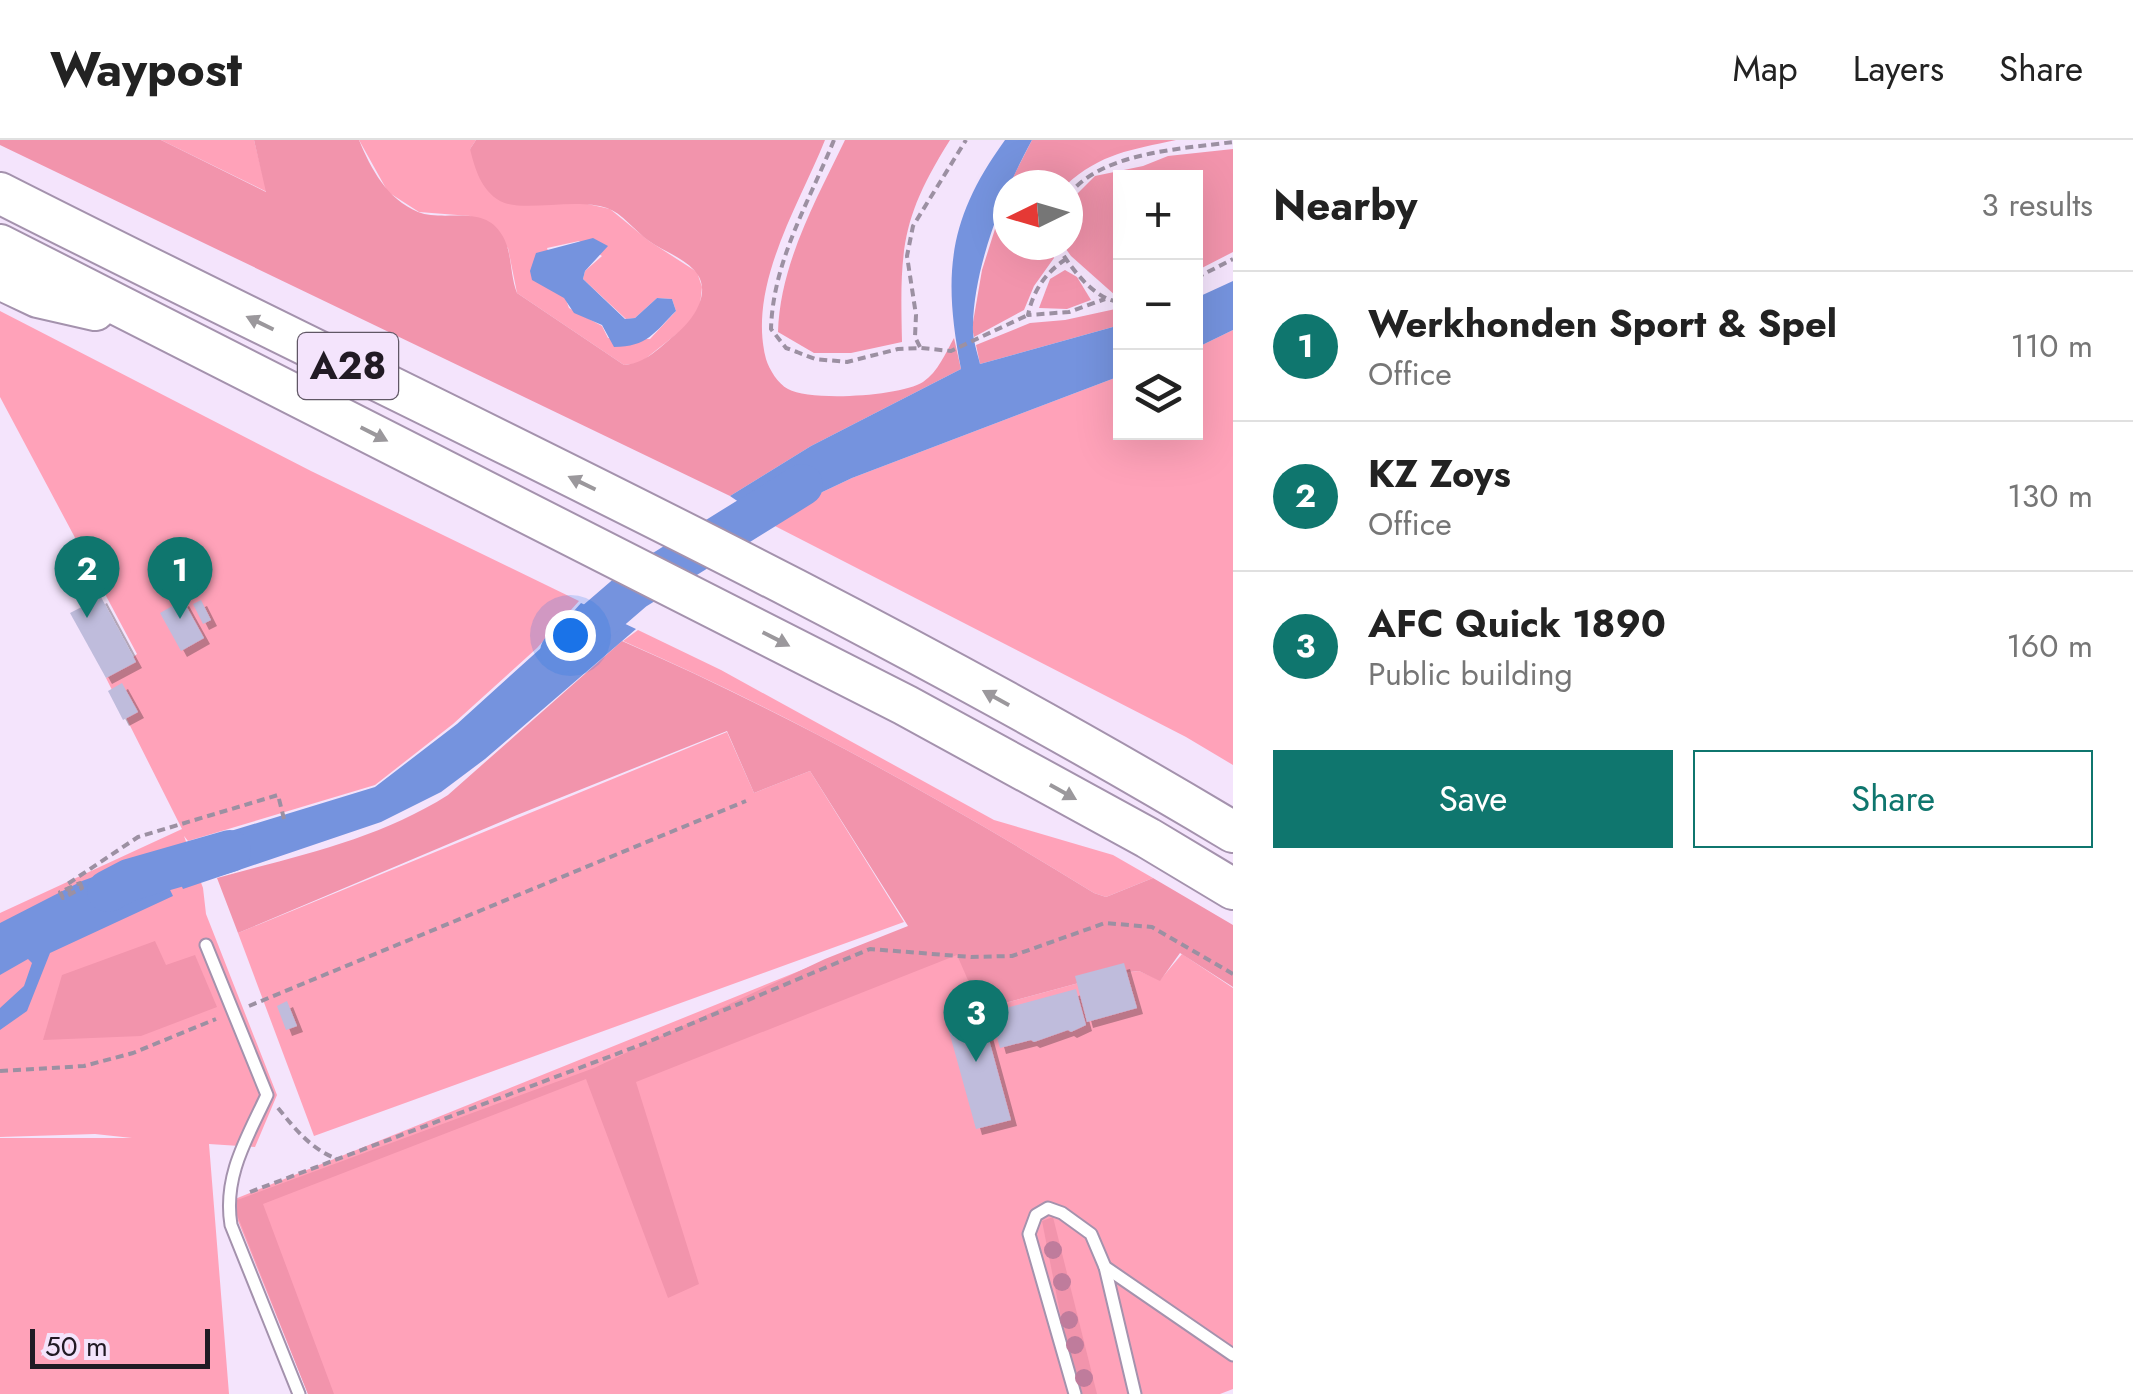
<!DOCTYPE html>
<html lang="en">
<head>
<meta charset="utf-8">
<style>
	body { margin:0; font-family:Jost,sans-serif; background:#f6f6f6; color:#222 }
	.controls { position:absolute; right:30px; top:30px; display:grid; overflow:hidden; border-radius:0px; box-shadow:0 10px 40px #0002 }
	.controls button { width:90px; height:90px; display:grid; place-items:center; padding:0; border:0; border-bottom:2px solid #e0e0e0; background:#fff; color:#222; font:50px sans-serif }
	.compass { position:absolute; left:993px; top:30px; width:90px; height:90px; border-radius:50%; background:#fff; box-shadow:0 10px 40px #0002; rotate:265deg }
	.scale { position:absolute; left:30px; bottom:25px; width:180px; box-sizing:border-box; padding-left:10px; border:5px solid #211a24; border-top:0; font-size:28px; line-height:35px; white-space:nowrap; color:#211a24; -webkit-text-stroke:8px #f4e4fc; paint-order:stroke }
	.you { position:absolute; left:570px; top:495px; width:35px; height:35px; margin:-25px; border:8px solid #fff; border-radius:50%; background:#1a73e8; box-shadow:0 0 0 15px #1a73e833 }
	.badge { display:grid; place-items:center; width:65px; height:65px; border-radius:50%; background:#0f766e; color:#fff; font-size:32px; font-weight:700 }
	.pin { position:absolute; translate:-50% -82px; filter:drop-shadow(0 2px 5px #0008) }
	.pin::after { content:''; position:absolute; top:52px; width:35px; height:30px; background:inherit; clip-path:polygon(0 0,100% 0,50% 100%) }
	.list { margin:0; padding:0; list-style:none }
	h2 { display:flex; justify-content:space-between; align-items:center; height:130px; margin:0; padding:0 40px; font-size:42px }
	h2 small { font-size:32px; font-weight:400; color:#767676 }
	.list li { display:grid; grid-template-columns:65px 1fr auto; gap:30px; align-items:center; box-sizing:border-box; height:150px; padding:0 40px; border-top:2px solid #e0e0e0 }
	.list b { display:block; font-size:38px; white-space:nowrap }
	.list p { margin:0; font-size:32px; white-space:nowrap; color:#767676 }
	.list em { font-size:32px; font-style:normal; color:#767676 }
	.actions { display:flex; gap:20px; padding:30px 40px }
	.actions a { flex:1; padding:22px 0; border:2px solid #0f766e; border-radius:0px; text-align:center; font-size:35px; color:#0f766e }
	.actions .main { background:#0f766e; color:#fff }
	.icon { flex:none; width:55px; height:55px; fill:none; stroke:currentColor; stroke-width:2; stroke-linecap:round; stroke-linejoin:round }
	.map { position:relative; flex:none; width:1233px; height:1254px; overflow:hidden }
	header { display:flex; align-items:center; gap:60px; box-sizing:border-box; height:140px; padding:0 50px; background:#fff; border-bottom:2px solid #e0e0e0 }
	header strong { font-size:48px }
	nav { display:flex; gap:55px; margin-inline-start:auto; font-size:35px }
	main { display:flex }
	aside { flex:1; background:#fff }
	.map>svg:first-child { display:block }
	.green { fill:#ffa2b9; fill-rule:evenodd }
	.forest { fill:#f294ac }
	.water { fill:#7593de }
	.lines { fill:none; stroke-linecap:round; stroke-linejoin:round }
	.river { stroke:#7593de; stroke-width:42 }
	.building { fill:#bfbcdc; filter:url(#shadow) }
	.lane-casing { stroke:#a492ad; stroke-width:15 }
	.highway-casing { stroke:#a492ad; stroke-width:44 }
	.path { stroke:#9c90a2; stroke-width:4; stroke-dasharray:8 5; stroke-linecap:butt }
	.lane { stroke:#fff; stroke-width:11 }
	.highway { stroke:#fff; stroke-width:40 }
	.tree { fill:#bf7c9c }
	.oneway { fill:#9b989c }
	.labels { text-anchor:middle; stroke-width:10; stroke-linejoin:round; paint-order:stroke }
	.shield { fill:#f4e4fc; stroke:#605765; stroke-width:2.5 }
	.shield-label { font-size:38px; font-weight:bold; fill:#211a24 }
</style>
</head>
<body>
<header>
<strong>Waypost</strong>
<nav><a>Map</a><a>Layers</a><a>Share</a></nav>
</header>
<main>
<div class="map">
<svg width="1233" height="1254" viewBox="0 0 1233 1254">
	<defs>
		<filter id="shadow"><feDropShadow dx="6" dy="6" stdDeviation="0" flood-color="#0004"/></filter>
	</defs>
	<rect width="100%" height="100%" fill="#f4e4fc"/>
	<g class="green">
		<polygon points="161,0 254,0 267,52"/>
		<path d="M359,0h117l-6,9 45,56 68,-2 27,6 39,32 48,31 5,15 -2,18 -12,20 -48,38 -16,2 -107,-72 -9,-45 -38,-32 -51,-4 -31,-20zM579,101l23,15 -17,15 -2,8 43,40 9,-1 22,-20 15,1 4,12 -26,28 -42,-1 -6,-12 -33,-18 -22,-60z"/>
		<polygon points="0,171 311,331 579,461 537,508 453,584 375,645 188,701 184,696 203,748 206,774 277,955 255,1007 209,1004 229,1254 0,1254 0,998 132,998 95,994 0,997 0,773 182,689 106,538 137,514 0,257"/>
		<polygon points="1233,190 1233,625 1186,597 771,384 816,355 852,338 1120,236 1120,292 1196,292 1196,208"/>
		<path d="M638,490l83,40 273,150 119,35 40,23 -47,19 -12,-4c-152,-94 -307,-180 -471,-252z"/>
		<polygon points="727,592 754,653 810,631 904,782 314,996 238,793"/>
		<polygon points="943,773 978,863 990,867 1112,834 1139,831 1160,840 1182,814 1233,848 1233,1249 1220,1254 308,1254 230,1061"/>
	</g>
	<g class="forest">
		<path d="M0,0h161l105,52 -12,-52h105c12,29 28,59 59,72 25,10 64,-7 82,20 13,17 9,41 17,61l107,72c22,-2 34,-16 51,-30 18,-14 39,-44 19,-65 -12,-13 -31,-19 -45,-29 -14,-10 -27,-28 -42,-33 -32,-11 -84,5 -107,-7 -19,-11 -25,-32 -30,-52l6,-9h349c-26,65 -78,146 -59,219 3,10 12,25 22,30 23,13 114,7 135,-7 15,-10 23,-30 31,-44l7,31 -150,77 -81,50 -730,-351z"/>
		<path d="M845,0h105c-50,79 -50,111 -48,202l-51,11h-37l-36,-21c2,-68 38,-132 67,-192z"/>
		<path d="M1032,0h144c-45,10 -75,13 -110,45h-57z"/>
		<polygon points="1233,9 1233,112 1196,131 1196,38 1120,38 1120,155 1116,156 1071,116 1063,105 1068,105 1068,63 1095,36 1143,26 1168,16"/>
		<polygon points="1008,48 1008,105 1050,105 1054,118 1034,146 1024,170 974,197 972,188 982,130"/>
		<polygon points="1065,130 1077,137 1091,160 1067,169 1039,168 1050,139"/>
		<polygon points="1120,168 1120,185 980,224 976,205 1030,183 1065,180"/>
		<path d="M622,501c165,72 320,158 472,252l12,4 47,-19 80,47v62l-53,-34 -20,28 -21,-10 -27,3 -122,33 -12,-4 -21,-48 -321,127 63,202 -31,14 -82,-219 -323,125 71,190h-26l-76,-192 362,-134 231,-109 83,-33 -98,-155 -56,22 -27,-62 -210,84 -279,118 -21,-55c80,-22 160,-38 231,-83z"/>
		<polygon points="155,801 166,825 195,815 217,867 141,896 43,900 62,835"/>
		<polygon points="1053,1077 1097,1254 1076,1254 1042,1081"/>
	</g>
	<g class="water">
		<path d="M1005,0h27c-28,51 -58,126 -59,185 -1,13 4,26 7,39l140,-39v51l-268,102 -36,17 -45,29 -41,-28 81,-50 150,-77c-18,-94 -14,-149 44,-229z"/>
		<path d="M593,98l15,8 -23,25 -2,8 42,40 10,-1 22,-20 15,1 4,12c-21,21 -29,36 -62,36l-12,-22 -28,-12 -10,-15 -32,-18 -2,-9 6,-18z"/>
		<polygon points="1233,141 1233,190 1196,208 1196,158"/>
		<polygon points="581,463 636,489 485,619 441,652 381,682 183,749 165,711 375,647 457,584 541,508"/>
		<polygon points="153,715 173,756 50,813 27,871 0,890 0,868 24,846 32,823 28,819 0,835 0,783 82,741"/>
	</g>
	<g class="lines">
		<g class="river">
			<polyline points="561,512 633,450 802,345"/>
			<polyline points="108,751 129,740 230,711"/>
		</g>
	</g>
	<g class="building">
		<polygon points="101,457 136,522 106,538 70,473"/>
		<polygon points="183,460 204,498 181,511 160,473"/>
		<polygon points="201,460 211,480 203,484 193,464"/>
		<polygon points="122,543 138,572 123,580 108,551"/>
		<polygon points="1124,823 1137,868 1087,882 1075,836"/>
		<polygon points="1076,849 1086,885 1071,892 1068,890 1034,902 1031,900 1000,908 993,883 985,885 1011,980 976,989 947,884"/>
		<polygon points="287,861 297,886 286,890 277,866"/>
	</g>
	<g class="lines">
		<defs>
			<g id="lane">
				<path d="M206,805l61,150c-20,43 -44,81 -36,130l68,169"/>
				<polyline points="1105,1127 1135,1254"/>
				<polyline points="1075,1254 1029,1094 1036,1075 1048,1068 1062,1073 1091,1094 1105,1127 1233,1215"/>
			</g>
			<g id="highway">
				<path d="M0,53c412,209 837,401 1233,639"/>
				<polyline points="0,105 905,565 1148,698 1233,749"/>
				<polyline points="0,139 38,157 95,170"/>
			</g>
		</defs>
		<use href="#lane" class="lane-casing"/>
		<use href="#highway" class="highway-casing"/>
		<g class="path">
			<path d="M834,0c-25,62 -61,121 -63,189l15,19 11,4 18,7 32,3 51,-13 23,-1 30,3 77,-36"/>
			<path d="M1068,56c32,-44 114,-47 165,-54"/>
			<path d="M1057,105c13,22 37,55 63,57"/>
			<path d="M1066,119c-21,14 -33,32 -38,56l41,-3 36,-13"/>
			<polyline points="1196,138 1233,119"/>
			<polyline points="920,207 915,197 916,175 907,116 913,86 966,0"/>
			<polygon points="80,743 82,748 63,758 60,752"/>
			<polyline points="71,754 66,745 138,697 278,655 284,679"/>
			<polyline points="249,866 746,661"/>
			<polyline points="0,931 84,926 133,913 216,879"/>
			<path d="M278,968c18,22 33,41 59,51"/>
			<polyline points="250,1052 643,904 870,809 971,817 1012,816 1105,783 1152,787 1233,834"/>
		</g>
		<use href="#lane" class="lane"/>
		<use href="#highway" class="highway"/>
	</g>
	<g class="tree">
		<circle cx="1053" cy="1110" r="9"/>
		<circle cx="1062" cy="1142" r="9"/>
		<circle cx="1069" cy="1180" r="9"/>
		<circle cx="1075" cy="1205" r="9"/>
		<circle cx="1084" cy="1238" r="9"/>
	</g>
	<defs><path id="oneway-solid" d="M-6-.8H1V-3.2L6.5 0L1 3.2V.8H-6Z" transform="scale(2.5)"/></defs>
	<g class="oneway">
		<use href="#oneway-solid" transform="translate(260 183) rotate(-154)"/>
		<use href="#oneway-solid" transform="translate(374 294) rotate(27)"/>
		<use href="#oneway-solid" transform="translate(582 343) rotate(-154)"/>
		<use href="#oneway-solid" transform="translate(776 499) rotate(27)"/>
		<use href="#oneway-solid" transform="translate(996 558) rotate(-151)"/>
		<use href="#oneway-solid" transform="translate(1063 652) rotate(29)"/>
	</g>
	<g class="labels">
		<rect class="shield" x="298" y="193" width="100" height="66" rx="8"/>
		<g class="shield-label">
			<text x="348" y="239">A28</text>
		</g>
	</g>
</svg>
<div class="controls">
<button>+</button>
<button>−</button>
<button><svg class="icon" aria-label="layers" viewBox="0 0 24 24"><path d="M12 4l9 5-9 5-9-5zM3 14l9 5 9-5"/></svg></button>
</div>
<svg class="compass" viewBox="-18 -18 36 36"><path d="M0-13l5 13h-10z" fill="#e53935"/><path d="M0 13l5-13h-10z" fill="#767676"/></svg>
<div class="scale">50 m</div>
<div class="you"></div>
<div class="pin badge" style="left:180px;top:479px">1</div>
<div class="pin badge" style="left:87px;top:478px">2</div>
<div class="pin badge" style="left:976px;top:922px">3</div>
</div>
<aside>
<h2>Nearby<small>3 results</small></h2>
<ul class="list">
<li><span class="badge">1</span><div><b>Werkhonden Sport &amp; Spel</b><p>Office</p></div><em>110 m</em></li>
<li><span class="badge">2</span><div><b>KZ Zoys</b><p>Office</p></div><em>130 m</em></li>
<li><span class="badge">3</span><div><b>AFC Quick 1890</b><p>Public building</p></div><em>160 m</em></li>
</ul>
<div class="actions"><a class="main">Save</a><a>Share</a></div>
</aside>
</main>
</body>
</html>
